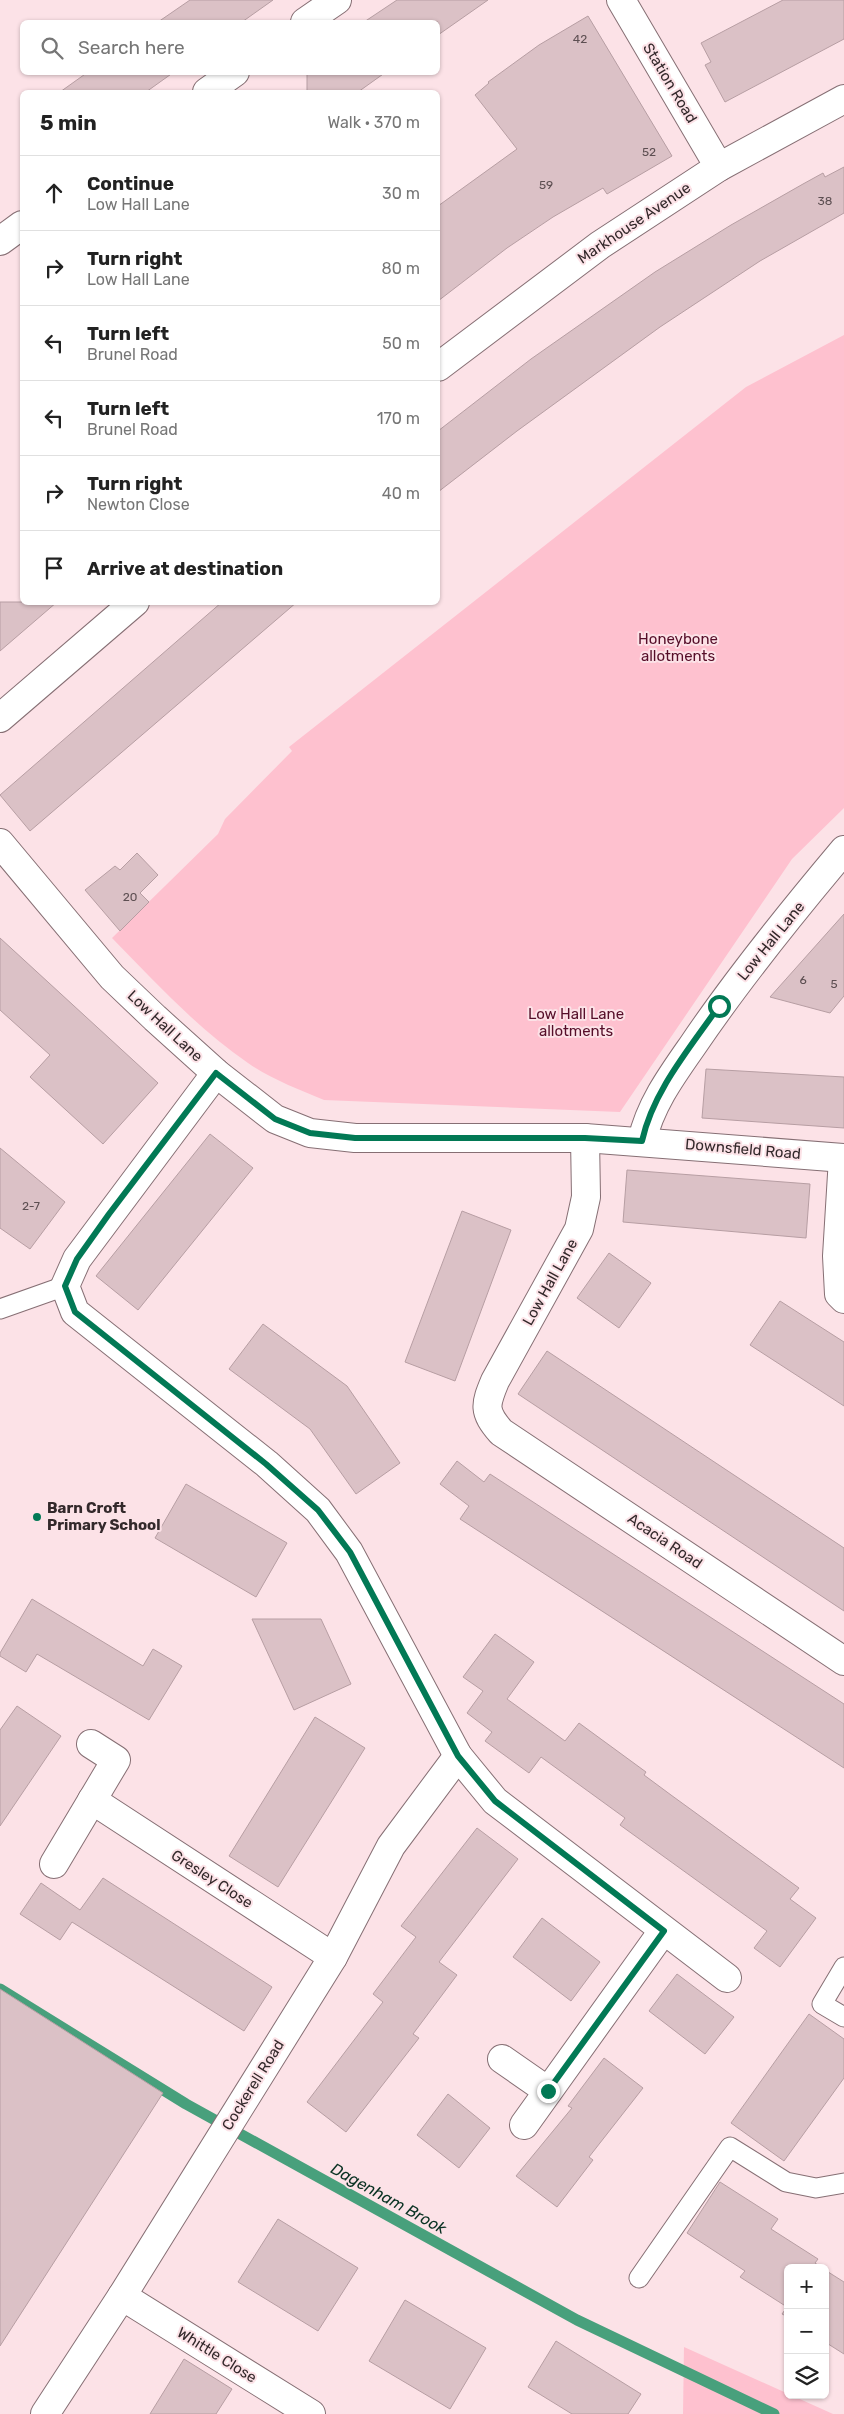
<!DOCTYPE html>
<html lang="en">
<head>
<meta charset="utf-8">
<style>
	body { margin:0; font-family:Rubik,sans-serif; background:#f6f6f6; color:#222 }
	.controls { position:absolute; right:15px; bottom:15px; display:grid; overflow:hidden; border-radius:8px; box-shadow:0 1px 4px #0004 }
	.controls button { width:45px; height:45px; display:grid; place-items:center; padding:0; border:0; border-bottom:1px solid #e0e0e0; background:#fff; color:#222; font:25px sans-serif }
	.stop { position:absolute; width:15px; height:15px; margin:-11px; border:4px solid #027955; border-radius:50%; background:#fff }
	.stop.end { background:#027955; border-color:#fff; box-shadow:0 1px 5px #0008 }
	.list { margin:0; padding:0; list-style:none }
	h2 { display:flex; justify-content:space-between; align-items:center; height:65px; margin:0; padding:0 20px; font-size:21px }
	h2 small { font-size:16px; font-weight:400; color:#767676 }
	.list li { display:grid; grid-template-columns:32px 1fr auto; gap:15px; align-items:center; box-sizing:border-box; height:75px; padding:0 20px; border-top:1px solid #e0e0e0 }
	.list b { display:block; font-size:19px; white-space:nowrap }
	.list p { margin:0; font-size:16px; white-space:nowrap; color:#767676 }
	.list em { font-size:16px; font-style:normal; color:#767676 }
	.icon { flex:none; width:28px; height:28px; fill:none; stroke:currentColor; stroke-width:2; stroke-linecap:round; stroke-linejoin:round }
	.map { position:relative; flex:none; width:844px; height:2414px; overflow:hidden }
	.search { position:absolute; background:#fff; box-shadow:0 1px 4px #0004; left:20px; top:20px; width:420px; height:55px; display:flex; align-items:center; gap:12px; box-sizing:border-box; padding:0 18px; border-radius:8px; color:#767676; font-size:19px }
	.panel { position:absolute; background:#fff; box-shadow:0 1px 4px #0004; left:20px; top:90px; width:420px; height:515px; border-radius:8px }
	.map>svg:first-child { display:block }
	.green { fill:#fec1cf }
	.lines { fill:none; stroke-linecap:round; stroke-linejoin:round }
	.stream { stroke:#48a07c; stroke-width:11 }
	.building { fill:#dbc1c6; stroke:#b79ea3 }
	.service-casing { stroke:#866f74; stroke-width:21 }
	.minor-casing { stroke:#866f74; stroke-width:30 }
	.service { stroke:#fff; stroke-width:19 }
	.minor { stroke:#fff; stroke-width:28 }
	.route { stroke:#027955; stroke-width:6 }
	.poi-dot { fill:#027955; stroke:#fce2e7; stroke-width:2 }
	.labels { text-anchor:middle; stroke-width:4; stroke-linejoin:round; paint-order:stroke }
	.number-label { font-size:12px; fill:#5d4f52 }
	.street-label { font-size:15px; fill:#33292b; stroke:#fce2e7 }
	.park-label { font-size:15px; fill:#560e29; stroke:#fce2e7 }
	.poi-label { font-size:15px; font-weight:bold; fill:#33292b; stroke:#fce2e7; text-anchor:start }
	.water-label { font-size:16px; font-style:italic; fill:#093122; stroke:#fce2e7 }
</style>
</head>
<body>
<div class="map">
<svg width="844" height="2414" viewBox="0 0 844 2414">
	<rect width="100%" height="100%" fill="#fce2e7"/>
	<g class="green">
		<path d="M844,335v473l-52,51 -172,253 -296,-12c-26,-11 -53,-21 -76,-37 -51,-35 -93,-81 -136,-125l106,-104 7,-15 67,-68 -3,-4 457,-360z"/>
		<polygon points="684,2347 833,2414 683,2414"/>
	</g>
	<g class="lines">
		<polyline class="stream" points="0,1989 186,2104 577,2320 774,2414"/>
	</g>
	<g class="building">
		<polygon points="190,0 273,0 242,22 158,22"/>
		<polygon points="397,0 488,0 438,35 438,22 364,22"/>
		<polygon points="783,0 844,0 844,39 725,102 705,65 711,62 701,43"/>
		<polygon points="588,16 672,156 607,194 603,188 553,217 507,248 438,301 438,206 517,149 475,95 489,83 488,82 539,45"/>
		<polygon points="88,72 174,72 146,92 60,92"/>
		<polygon points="307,72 386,72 358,92 307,92"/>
		<polygon points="844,167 844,213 760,261 660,327 517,431 438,492 438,431 531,359 655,272 731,225 803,184 823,173 825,177"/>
		<polygon points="0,602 57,602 0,651"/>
		<polygon points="222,602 297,602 30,831 0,795"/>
		<polygon points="137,853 158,875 140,893 149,902 120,931 85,890 115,866 120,870"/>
		<polygon points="844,914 844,996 830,1013 770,997"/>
		<polygon points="0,938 158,1083 103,1144 30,1077 50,1055 0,1010"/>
		<polygon points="706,1069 844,1077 844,1128 702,1118"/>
		<polygon points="210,1134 253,1168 138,1310 96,1276"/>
		<polygon points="0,1148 65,1202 30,1249 0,1228"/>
		<polygon points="627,1170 810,1184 806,1238 623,1222"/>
		<polygon points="462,1211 511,1230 455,1381 405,1362"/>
		<polygon points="609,1253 651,1283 619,1328 577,1298"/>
		<polygon points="780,1301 844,1342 844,1406 750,1345"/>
		<polygon points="263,1324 347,1386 400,1463 356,1494 310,1429 229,1369"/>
		<polygon points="547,1351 844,1548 844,1611 518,1394"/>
		<polygon points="457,1461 484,1482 490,1474 844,1704 844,1768 460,1519 469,1506 440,1484"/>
		<polygon points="186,1484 287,1543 256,1597 155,1538"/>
		<polygon points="32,1599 143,1666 153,1649 182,1666 149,1720 37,1654 26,1672 0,1656 0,1653"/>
		<polygon points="252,1619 321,1619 351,1684 294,1710"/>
		<polygon points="495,1634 534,1662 507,1699 565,1741 579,1723 646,1772 644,1775 671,1795 799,1888 790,1899 816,1918 780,1967 754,1948 767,1931 620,1825 625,1818 541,1757 529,1773 485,1741 492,1732 467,1713 483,1691 463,1677"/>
		<polygon points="17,1706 61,1736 0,1826 0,1730"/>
		<polygon points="315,1717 365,1748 278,1887 229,1856"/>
		<polygon points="477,1828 518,1859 439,1962 457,1975 413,2034 419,2038 346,2132 307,2102 383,2002 373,1994 416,1937 401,1926"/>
		<polygon points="103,1878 272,1987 244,2031 72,1922 60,1940 20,1914 41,1883 80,1910"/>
		<polygon points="542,1918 600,1962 571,2001 513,1957"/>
		<polygon points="677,1974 734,2017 705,2054 649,2011"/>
		<polygon points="0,1989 163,2093 0,2346"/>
		<polygon points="809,2014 844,2039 844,2078 784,2161 731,2123"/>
		<polygon points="604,2058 643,2088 589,2157 593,2160 557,2207 516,2176 572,2108 568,2106"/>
		<polygon points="448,2094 490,2128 459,2168 417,2135"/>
		<polygon points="720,2182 778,2219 771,2229 818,2259 815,2263 822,2268 788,2268 788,2317 782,2314 787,2307 740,2277 745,2271 687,2233"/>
		<polygon points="278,2219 358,2268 318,2331 238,2282"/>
		<polygon points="825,2270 844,2282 844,2354 825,2342"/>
		<polygon points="405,2300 486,2348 450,2409 369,2361"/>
		<polygon points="556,2341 641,2394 628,2414 572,2414 528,2387"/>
		<polygon points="184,2359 232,2389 216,2414 150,2414"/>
	</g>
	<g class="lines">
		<defs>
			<g id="service">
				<polyline points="0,1309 65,1286"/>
				<polyline points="844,1967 822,2004 844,2017"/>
				<polyline points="639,2278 730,2147 786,2182 816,2188 844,2183"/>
			</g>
			<g id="minor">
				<polyline points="621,0 719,167"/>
				<polyline points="305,22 337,0"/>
				<polyline points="207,92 235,72"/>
				<polyline points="0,241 22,225"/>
				<polyline points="438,367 600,245 719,167 844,99"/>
				<polyline points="0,718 135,602"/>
				<polyline points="0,843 112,977 155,1018 216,1073 275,1119 310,1133 355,1138 585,1138 844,1158"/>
				<polyline points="216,1073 77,1259 65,1286 75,1312 267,1464 318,1510 349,1552 458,1756 495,1801 727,1978"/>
				<path d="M585,1138l1,59 -7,32 -84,152c-10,24 -12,30 6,51l343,229"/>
				<path d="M642,1141c8,-36 30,-66 51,-96 46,-68 98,-132 151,-195"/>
				<polyline points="843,1158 837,1256 839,1294 844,1299"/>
				<polyline points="92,1800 333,1957"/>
				<polyline points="54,1864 116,1760 91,1744"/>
				<polyline points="502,2059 548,2091"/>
				<polyline points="524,2125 663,1931"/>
				<polyline points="122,2296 311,2414"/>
				<polyline points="45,2414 122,2296 333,1957 391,1846 458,1756"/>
			</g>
		</defs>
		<use href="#service" class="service-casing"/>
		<use href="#minor" class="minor-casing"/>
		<use href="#service" class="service"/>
		<use href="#minor" class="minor"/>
	</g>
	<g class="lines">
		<path class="route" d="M548,2091l116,-160 -169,-130 -37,-45 -108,-204 -32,-42 -52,-46 -191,-152 -10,-26 12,-27 32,-45 107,-141 59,46 35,14 45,5h230l57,3c11,-50 48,-93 77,-135"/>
	</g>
	<circle class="poi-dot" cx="37" cy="1517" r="5"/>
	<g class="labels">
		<g class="number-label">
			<text x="580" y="43">42</text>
			<text x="649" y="156">52</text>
			<text x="546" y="189">59</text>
			<text x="825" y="205">38</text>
			<text x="130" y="901">20</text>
			<text x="803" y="984">6</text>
			<text x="834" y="988">5</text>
			<text x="31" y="1210">2-7</text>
		</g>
		<g class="street-label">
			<text transform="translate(670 83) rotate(59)" y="5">Station Road</text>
			<text transform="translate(634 223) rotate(-34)" y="5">Markhouse Avenue</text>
			<text transform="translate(771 941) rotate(-51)" y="5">Low Hall Lane</text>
			<text transform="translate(165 1026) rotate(43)" y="5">Low Hall Lane</text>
			<text transform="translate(743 1149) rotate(5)" y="5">Downsfield Road</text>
			<text transform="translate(550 1282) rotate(-61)" y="5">Low Hall Lane</text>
			<text transform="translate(665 1541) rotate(34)" y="5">Acacia Road</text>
			<text transform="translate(212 1879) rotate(33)" y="5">Gresley Close</text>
			<text transform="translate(253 2085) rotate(-58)" y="5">Cockerell Road</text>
			<text transform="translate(217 2355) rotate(32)" y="5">Whittle Close</text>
		</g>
		<g class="park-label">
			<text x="678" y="644">Honeybone<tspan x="678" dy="17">allotments</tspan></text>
			<text x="576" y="1019">Low Hall Lane<tspan x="576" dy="17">allotments</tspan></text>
		</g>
		<g class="poi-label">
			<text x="47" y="1513">Barn Croft<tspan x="47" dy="17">Primary School</tspan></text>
		</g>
		<g class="water-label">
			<text transform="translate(389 2198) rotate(29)" y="6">Dagenham Brook</text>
		</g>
	</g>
</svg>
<div class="controls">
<button>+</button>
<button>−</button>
<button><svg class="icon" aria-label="layers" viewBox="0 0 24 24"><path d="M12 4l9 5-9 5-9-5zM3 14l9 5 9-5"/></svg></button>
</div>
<div class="stop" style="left:719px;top:1006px"></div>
<div class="stop end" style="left:548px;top:2091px"></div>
<div class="search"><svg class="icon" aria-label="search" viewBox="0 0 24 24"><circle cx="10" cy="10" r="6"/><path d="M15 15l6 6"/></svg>Search here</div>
<section class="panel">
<h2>5 min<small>Walk · 370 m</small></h2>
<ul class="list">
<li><svg class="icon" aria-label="ahead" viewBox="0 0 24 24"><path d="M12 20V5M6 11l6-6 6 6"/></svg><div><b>Continue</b><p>Low Hall Lane</p></div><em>30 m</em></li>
<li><svg class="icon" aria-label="right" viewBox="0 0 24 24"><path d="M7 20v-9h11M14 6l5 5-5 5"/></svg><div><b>Turn right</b><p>Low Hall Lane</p></div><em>80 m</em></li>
<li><svg class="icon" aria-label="left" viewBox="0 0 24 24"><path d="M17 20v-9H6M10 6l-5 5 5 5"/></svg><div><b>Turn left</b><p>Brunel Road</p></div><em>50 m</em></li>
<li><svg class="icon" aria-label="left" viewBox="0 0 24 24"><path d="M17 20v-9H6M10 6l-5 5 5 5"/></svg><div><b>Turn left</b><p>Brunel Road</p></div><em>170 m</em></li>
<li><svg class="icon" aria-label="right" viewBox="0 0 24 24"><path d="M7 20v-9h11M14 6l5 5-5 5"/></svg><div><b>Turn right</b><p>Newton Close</p></div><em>40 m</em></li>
<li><svg class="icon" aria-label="arrive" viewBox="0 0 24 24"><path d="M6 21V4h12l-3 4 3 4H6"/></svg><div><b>Arrive at destination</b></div></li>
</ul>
</section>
</div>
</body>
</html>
